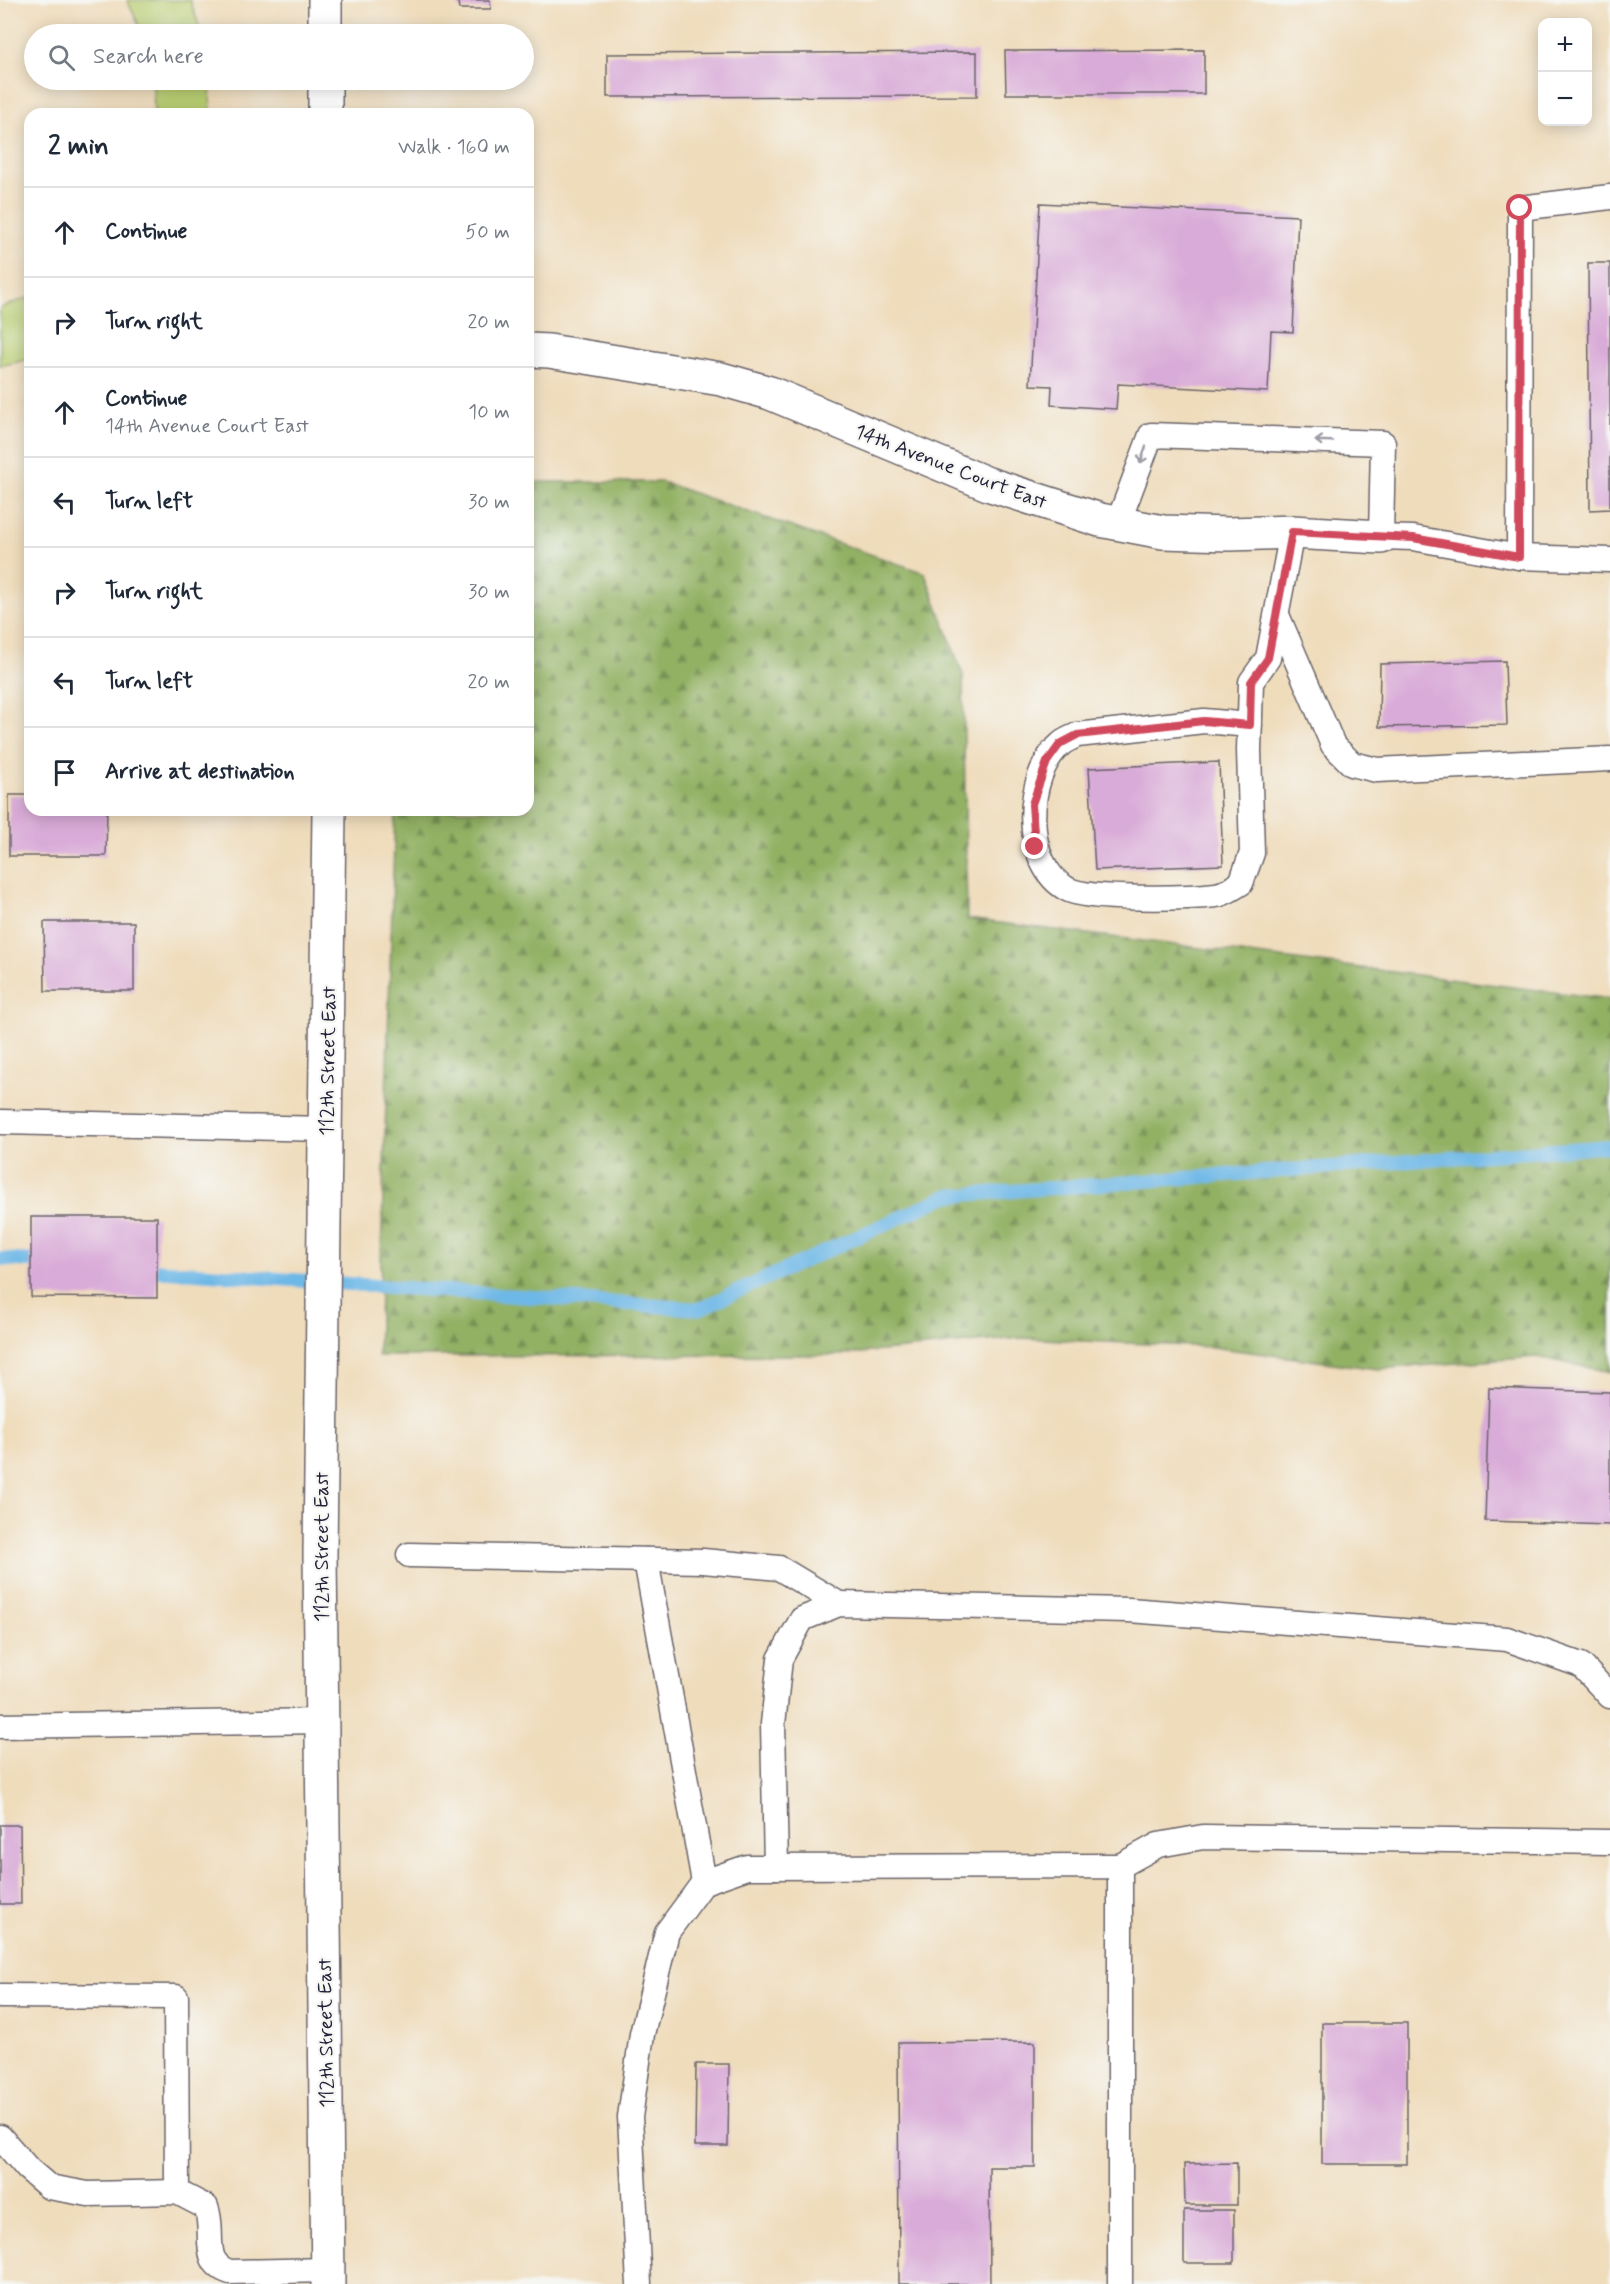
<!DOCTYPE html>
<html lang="en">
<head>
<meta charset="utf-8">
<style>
	body { margin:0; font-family:Mynerve,sans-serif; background:#f6f6f7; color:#1f2937 }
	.controls { position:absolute; right:18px; top:18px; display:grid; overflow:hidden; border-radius:12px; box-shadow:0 3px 15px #0003 }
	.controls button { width:54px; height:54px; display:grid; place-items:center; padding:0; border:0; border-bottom:2px solid #e0e1e3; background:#fff; color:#1f2937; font:30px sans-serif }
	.stop { position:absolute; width:18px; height:18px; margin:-14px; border:4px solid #d1495b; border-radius:50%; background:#fff }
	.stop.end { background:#d1495b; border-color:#fff; box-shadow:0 2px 6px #0008 }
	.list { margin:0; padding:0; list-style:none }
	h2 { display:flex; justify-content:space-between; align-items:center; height:78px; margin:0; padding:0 24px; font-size:26px }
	h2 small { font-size:20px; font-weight:400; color:#747a83 }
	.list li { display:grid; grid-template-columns:39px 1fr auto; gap:18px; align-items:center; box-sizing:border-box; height:90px; padding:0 24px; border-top:2px solid #e0e1e3 }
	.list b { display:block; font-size:22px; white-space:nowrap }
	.list p { margin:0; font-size:20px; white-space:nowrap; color:#747a83 }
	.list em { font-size:20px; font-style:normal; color:#747a83 }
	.icon { flex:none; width:33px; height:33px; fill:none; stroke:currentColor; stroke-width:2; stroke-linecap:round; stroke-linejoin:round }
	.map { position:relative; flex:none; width:1610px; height:2284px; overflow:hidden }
	.search { position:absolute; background:#fff; box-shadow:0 3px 15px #0003; left:24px; top:24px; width:510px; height:66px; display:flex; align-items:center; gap:15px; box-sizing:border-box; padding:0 21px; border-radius:33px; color:#747a83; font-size:22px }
	.panel { position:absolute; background:#fff; box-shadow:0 3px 15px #0003; left:24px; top:108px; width:510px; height:708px; border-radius:18px }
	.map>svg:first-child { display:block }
	.green { fill:#b9ce72; stroke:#6e7856; stroke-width:1.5 }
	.forest { fill:url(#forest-firs); stroke:#5a6a50; stroke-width:1.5 }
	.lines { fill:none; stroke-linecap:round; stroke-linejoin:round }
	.stream { stroke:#6eb8e7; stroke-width:14 }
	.building { fill:#d9abd8 }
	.lane-casing { stroke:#6a6368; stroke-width:27 }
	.street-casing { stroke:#6a6368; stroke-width:36 }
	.secondary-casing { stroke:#6a6368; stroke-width:36 }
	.lane { stroke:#fff; stroke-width:24 }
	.street { stroke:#fff; stroke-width:33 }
	.secondary { stroke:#fff; stroke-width:33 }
	.oneway { stroke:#9c9ca7 }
	.route { stroke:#d1495b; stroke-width:8 }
	.labels { text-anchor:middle; stroke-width:4.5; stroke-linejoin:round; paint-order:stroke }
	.street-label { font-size:20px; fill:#22223b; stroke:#f6f6f2 }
</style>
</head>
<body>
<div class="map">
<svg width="1610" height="2284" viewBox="0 0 1610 2284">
	<defs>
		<pattern id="forest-firs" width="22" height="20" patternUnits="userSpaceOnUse" patternTransform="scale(1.5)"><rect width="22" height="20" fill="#92b164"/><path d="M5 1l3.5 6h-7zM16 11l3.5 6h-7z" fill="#779054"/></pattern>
	</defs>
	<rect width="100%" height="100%" fill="#f6f6f2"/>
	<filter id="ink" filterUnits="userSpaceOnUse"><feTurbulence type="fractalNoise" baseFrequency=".0167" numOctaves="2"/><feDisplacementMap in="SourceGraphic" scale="12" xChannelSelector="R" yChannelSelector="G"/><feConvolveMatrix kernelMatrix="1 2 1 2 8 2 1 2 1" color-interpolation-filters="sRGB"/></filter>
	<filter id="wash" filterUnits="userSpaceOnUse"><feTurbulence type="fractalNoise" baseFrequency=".008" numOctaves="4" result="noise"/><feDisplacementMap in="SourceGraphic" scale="24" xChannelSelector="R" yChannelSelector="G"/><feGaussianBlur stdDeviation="1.35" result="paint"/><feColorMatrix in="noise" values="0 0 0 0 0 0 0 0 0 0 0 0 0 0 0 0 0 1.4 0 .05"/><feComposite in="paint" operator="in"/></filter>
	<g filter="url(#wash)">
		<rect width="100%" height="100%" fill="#efdcbb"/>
		<g class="green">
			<polygon points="127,0 190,0 202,34 143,34"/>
			<polygon points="153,80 210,80 211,114 154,114"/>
			<polygon points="30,297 30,359 0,366 0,308"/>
		</g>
		<polygon class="forest" points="528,482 662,482 925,573 963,675 967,919 1610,999 1610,1372 1537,1357 1378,1369 1212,1347 1020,1338 839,1355 378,1356 395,810 528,810"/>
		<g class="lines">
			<g class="stream">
				<polyline points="0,1259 49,1262"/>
				<polyline points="140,1269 699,1309 947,1196 1610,1146"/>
			</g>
		</g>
		<g id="blocks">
			<g class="building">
				<polygon points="447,0 490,0 491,9 459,9 458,2"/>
				<polygon points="1204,50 1204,94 1006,94 1005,51"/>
				<polygon points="977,52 977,96 607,97 607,54"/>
				<polygon points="1040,203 1298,216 1293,332 1271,331 1268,392 1118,384 1116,409 1051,405 1052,386 1030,385"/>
				<polygon points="1588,263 1610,263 1610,509 1590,510"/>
				<polygon points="1505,661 1507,725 1379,727 1380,664"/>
				<polygon points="1219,762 1223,865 1095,870 1089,768"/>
				<polygon points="9,795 30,795 30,810 107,810 106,856 9,856"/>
				<polygon points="44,922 134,922 134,991 45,991"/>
				<polygon points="31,1217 157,1217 157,1298 31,1297"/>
				<polygon points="1489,1388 1610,1392 1610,1525 1485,1521"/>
				<polygon points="0,1825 20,1825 21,1904 0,1904"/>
				<rect x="1322" y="2023" width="85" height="141"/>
				<polygon points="1035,2042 1035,2167 989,2167 990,2284 899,2284 898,2043"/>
				<polygon points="696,2064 729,2064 728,2146 695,2146"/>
				<polygon points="1237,2163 1237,2205 1185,2205 1184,2164"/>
				<rect x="1184" y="2210" width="50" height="53"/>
			</g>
		</g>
	</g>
	<g filter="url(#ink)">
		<use href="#blocks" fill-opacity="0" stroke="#6a6368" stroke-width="1.5"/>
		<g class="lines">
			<defs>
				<g id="lane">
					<polyline points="1118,523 1151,435 1383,443 1381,537 1413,538 1519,557 1610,560"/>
					<polyline points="1519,557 1520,208 1610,197"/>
					<polyline points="1277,615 1333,745 1352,764 1377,770 1610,759"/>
					<path d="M1250,725l-46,-4 -127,14c-5,3 -12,5 -16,9 -37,30 -39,121 6,145 21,12 122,9 149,6 9,-1 18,-8 25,-12l11,-30 -3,-103 2,-68 17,-24 24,-126"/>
					<polyline points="0,1122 327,1129"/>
					<polyline points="409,1555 703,1561 779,1568 839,1604"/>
					<polyline points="646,1560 704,1882"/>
					<polyline points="0,1726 321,1721"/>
					<polyline points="1120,1866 1158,1845 1203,1837 1610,1842"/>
					<polyline points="776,1867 773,1724 780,1659 802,1619 839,1604 1129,1610 1507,1639 1581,1665 1610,1696"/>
					<polyline points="0,1996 176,1997 177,2192"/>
					<path d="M0,2137l28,32 21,18 39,7 89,-2 29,15c10,25 -7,55 24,65l98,-2"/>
					<polyline points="639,2284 630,2117 642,2034 667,1932 704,1882 747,1867 1120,1866 1120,2284"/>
				</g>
				<polyline id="street" points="528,350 549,351 721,379 770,393 988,484 1100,520 1163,532 1229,534 1292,532 1381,537"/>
				<g id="secondary">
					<polyline points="325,34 325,0"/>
					<polyline points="325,114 325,80"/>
					<polyline points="328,2284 320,1554 329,810"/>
				</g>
			</defs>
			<use href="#lane" class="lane-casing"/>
			<use href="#street" class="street-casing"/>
			<use href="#secondary" class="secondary-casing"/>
			<use href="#lane" class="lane"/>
			<use href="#street" class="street"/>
			<use href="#secondary" class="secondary"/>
		</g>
		<defs><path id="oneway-shaft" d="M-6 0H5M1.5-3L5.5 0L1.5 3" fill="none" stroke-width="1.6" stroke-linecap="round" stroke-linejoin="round" transform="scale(1.5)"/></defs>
		<g class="oneway">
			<use href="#oneway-shaft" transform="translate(1324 441) rotate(-178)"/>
			<use href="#oneway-shaft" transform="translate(1143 455) rotate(110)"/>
		</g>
	</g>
	<g class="lines" filter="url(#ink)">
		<polyline class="route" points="1035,847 1032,804 1047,762 1060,744 1077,735 1204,721 1250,725 1251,682 1268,658 1292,532 1413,538 1519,557 1520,208"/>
	</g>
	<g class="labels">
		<g class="street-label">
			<text transform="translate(951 466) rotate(21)" y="7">14th Avenue Court East</text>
			<text transform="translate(327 1061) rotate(-89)" y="7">112th Street East</text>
			<text transform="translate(321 1547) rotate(-90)" y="7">112th Street East</text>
			<text transform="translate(325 2033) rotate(-91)" y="7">112th Street East</text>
		</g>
	</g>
</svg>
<div class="controls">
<button>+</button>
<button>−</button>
</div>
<div class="stop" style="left:1520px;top:208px"></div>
<div class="stop end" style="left:1035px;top:847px"></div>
<div class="search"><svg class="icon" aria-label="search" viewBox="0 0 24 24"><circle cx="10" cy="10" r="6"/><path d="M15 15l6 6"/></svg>Search here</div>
<section class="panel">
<h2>2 min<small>Walk · 160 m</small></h2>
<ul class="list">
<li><svg class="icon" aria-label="ahead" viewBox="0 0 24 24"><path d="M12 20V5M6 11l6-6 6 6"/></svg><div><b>Continue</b></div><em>50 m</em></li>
<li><svg class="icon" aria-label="right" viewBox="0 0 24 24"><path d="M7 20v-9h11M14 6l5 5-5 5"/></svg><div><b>Turn right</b></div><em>20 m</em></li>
<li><svg class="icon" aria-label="ahead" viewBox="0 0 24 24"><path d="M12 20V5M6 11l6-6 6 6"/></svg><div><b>Continue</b><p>14th Avenue Court East</p></div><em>10 m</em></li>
<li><svg class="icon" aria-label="left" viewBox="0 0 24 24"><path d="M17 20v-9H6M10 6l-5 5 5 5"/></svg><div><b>Turn left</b></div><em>30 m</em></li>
<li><svg class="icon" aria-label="right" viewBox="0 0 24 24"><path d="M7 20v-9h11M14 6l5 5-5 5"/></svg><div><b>Turn right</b></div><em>30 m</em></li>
<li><svg class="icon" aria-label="left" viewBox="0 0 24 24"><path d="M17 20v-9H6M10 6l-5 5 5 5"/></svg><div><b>Turn left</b></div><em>20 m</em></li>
<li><svg class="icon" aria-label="arrive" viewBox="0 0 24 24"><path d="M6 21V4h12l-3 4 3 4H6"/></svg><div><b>Arrive at destination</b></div></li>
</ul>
</section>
</div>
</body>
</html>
